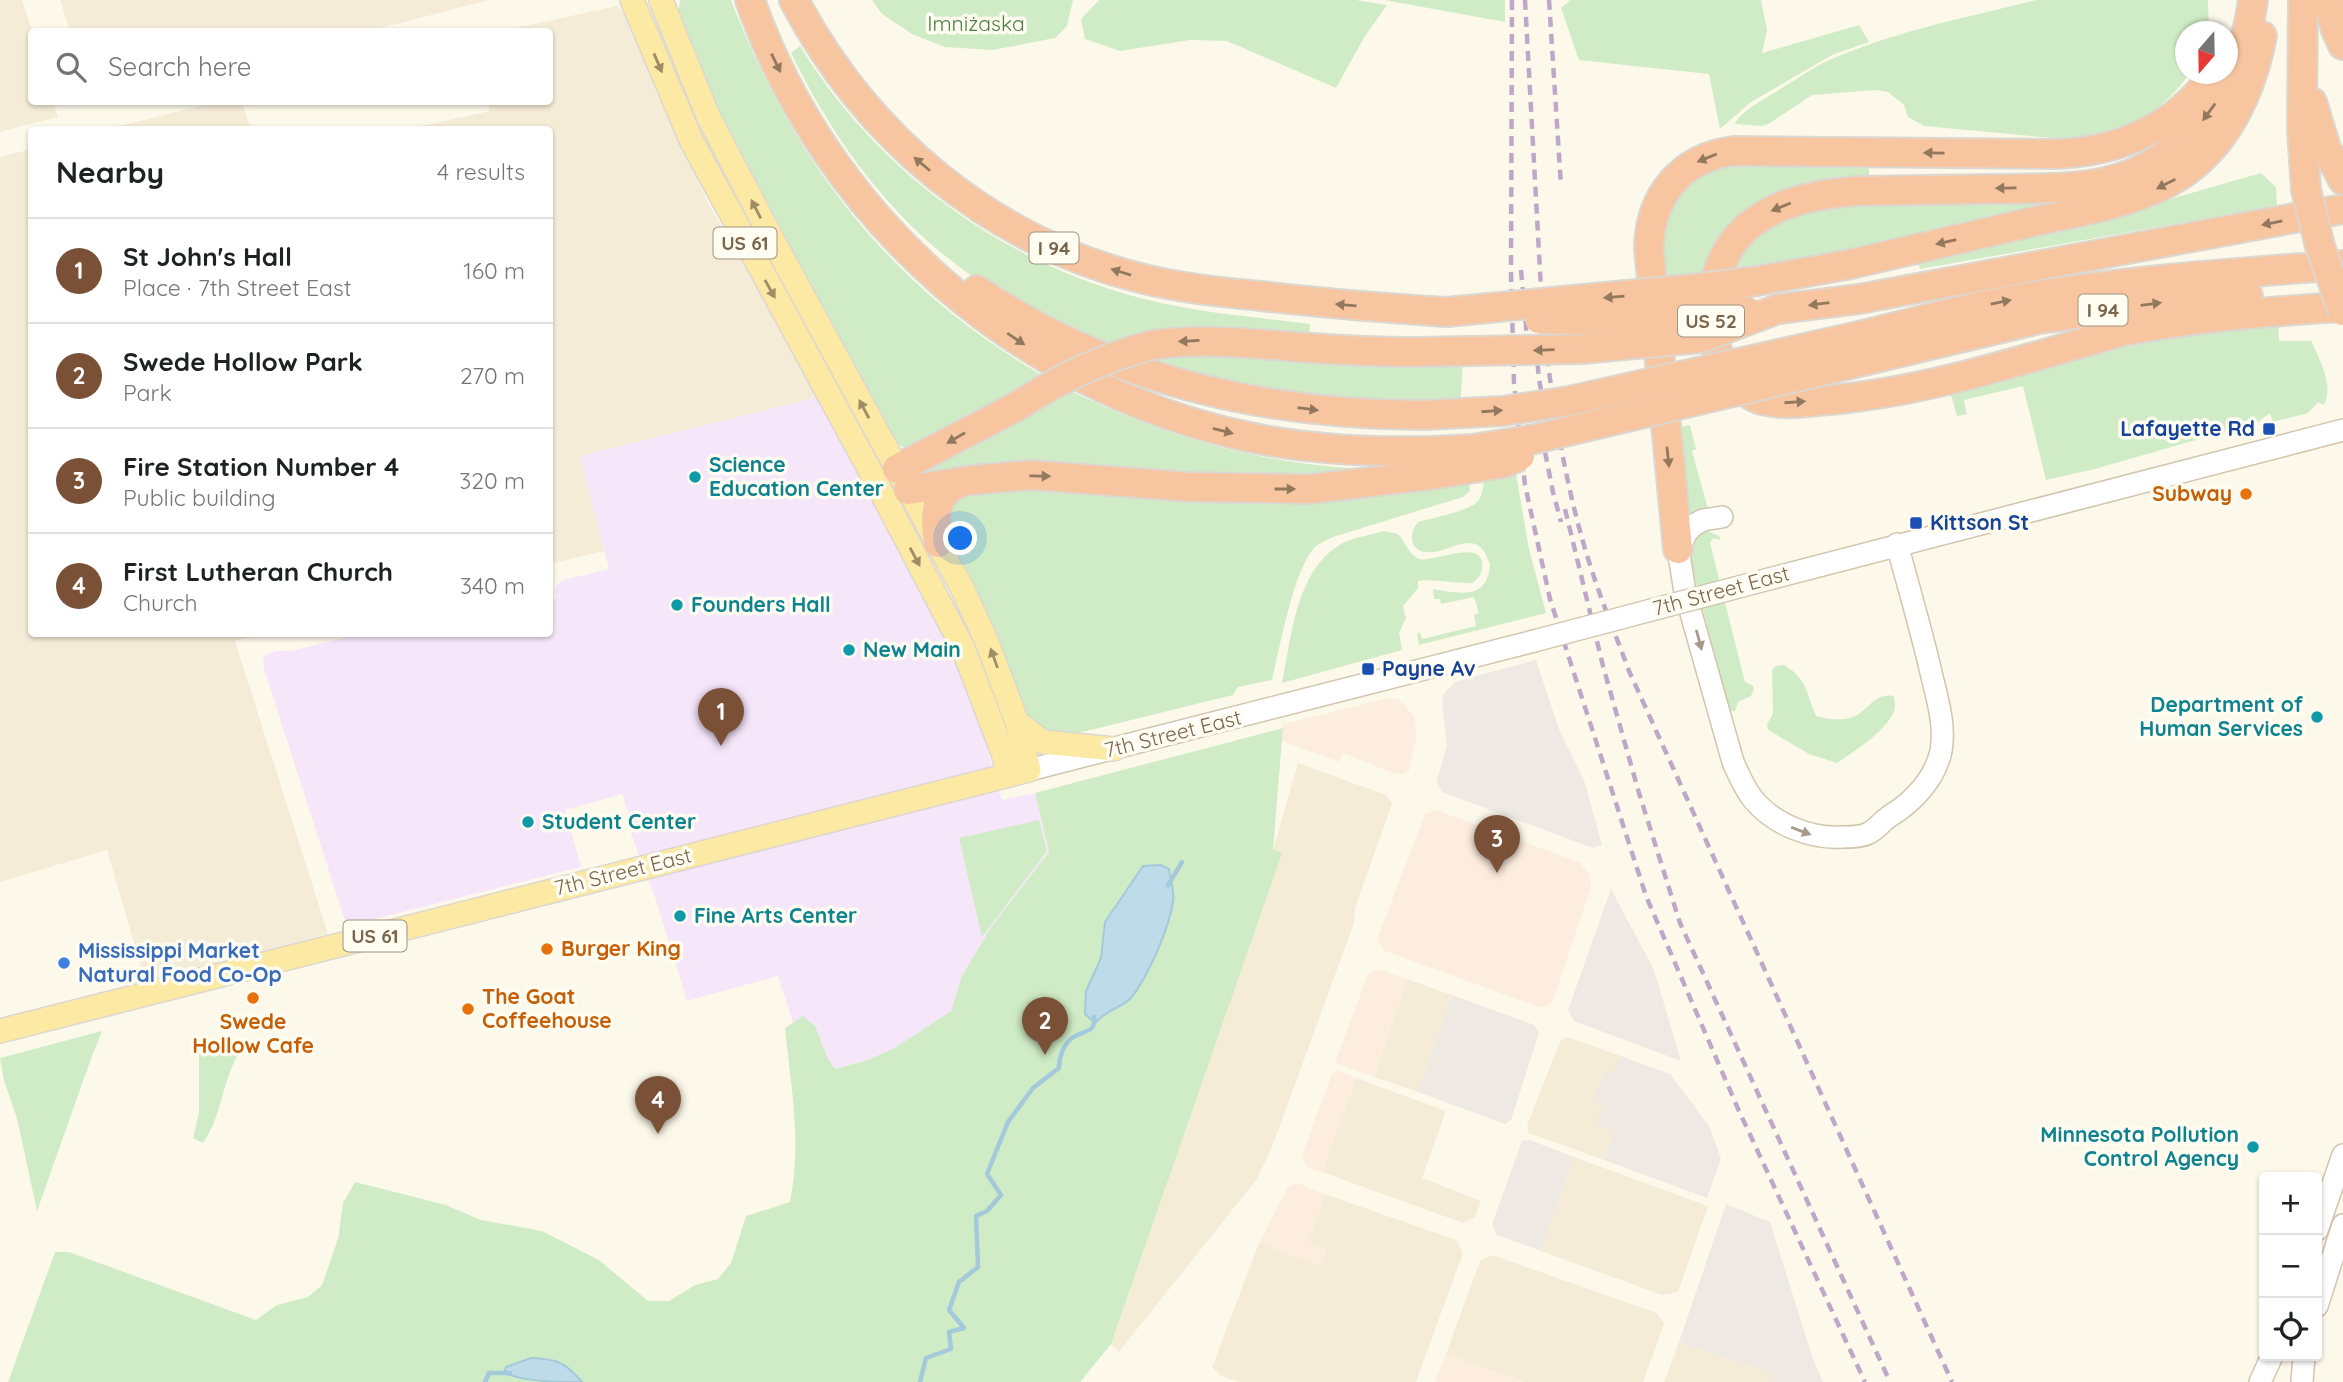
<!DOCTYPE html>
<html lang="en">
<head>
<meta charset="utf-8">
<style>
	body { margin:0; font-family:Quicksand,sans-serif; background:#f2f2f2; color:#202124 }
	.controls { position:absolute; right:21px; bottom:21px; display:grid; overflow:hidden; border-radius:7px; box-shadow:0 2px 5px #0004 }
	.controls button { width:63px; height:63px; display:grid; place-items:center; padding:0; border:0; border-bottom:2px solid #e0e0e0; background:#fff; color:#202124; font:35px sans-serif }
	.compass { position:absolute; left:2175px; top:21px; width:63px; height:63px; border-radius:50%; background:#fff; box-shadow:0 2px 5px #0004; rotate:200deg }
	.you { position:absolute; left:961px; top:539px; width:24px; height:24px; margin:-18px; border:5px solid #fff; border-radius:50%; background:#1a73e8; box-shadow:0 0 0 10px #1a73e833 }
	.badge { display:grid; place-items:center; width:46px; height:46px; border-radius:50%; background:#7a5037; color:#fff; font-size:23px; font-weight:700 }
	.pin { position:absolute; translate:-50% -58px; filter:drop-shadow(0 2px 4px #0008) }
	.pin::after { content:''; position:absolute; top:37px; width:24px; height:21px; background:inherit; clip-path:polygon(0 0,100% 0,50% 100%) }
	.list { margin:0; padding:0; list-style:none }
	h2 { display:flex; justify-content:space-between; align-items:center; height:91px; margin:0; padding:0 28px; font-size:30px }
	h2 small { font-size:23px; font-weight:400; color:#757577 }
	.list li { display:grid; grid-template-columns:46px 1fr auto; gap:21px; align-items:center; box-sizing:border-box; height:105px; padding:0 28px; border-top:2px solid #e0e0e0 }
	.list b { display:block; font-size:26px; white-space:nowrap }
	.list p { margin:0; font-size:23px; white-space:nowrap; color:#757577 }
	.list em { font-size:23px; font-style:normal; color:#757577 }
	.icon { flex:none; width:38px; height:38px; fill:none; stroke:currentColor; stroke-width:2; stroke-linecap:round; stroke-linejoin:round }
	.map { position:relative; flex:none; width:2343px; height:1382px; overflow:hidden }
	.search { position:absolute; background:#fff; box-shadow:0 2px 5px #0004; left:28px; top:28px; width:525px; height:77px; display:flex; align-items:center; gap:18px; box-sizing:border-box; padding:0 24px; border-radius:7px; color:#757577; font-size:26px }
	.panel { position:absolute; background:#fff; box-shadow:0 2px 5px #0004; left:28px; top:126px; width:525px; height:511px; border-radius:7px }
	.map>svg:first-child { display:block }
	.residential { fill:#f5ecd8 }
	.commercial { fill:#fdedde }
	.industrial { fill:#eeeae3 }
	.education { fill:#f6e6fa }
	.green { fill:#d0ecc7 }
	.water { fill:#bddbe8; stroke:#a3c9da; stroke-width:2 }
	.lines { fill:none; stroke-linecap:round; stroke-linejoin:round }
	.stream { stroke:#a3c9da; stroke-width:4.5 }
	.secondary-casing { stroke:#d3c4ad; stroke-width:24 }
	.primary-casing { stroke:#dcd7d0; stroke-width:26 }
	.motorway-casing { stroke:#dcd7d0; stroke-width:32 }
	.secondary { stroke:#fff; stroke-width:21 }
	.primary { stroke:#fce9a3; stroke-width:23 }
	.motorway { stroke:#f7c6a1; stroke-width:28 }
	.rail { stroke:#bfa7c9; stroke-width:4.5; stroke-dasharray:10 7; stroke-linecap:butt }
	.secondary-bridge-casing { stroke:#d3c4ad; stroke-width:24; stroke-linecap:butt }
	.motorway-bridge-casing { stroke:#dcd7d0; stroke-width:32; stroke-linecap:butt }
	.secondary-bridge { stroke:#fff; stroke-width:21 }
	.motorway-bridge { stroke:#f7c6a1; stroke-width:28 }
	.oneway { fill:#a08c66 }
	.oneway2 { fill:#92785d }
	.oneway3 { fill:#a89a8b }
	.transit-dot { fill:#1a4fb4; stroke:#fffcf1; stroke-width:2.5 }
	.culture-dot { fill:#0f9aa8; stroke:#fffcf1; stroke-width:2.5 }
	.food-dot { fill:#e8710a; stroke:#fffcf1; stroke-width:2.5 }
	.shop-dot { fill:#3f7fe0; stroke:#fffcf1; stroke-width:2.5 }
	.labels { text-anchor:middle; stroke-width:7; stroke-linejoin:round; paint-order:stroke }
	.shield { fill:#fffcf1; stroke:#a1927e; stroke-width:2 }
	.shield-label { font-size:19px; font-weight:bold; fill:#79644c }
	.park-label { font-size:21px; fill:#4c7f43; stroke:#fffcf1 }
	.transit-label { font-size:21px; font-weight:bold; fill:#164399; stroke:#fffcf1; text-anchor:start }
	.culture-label { font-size:21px; font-weight:bold; fill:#0d838f; stroke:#fffcf1; text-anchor:start }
	.food-label { font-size:21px; font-weight:bold; fill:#c56008; stroke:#fffcf1; text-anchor:start }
	.street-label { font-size:21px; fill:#79644c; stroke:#fffcf1 }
	.shop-label { font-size:21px; font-weight:bold; fill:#366cbe; stroke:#fffcf1; text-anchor:start }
</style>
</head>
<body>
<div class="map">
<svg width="2343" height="1382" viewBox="0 0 2343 1382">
	<rect width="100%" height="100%" fill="#fdf9ea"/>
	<g class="residential">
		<polygon points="0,0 22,0 32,31 32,102 53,102 58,117 0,132"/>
		<polygon points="60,0 489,0 366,32 70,31"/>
		<polygon points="617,6 629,18 706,199 819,397 581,456 604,551 550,564 550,130 403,130 490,111 488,102 550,102 550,32 501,31"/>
		<polygon points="217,102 242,102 251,129 107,129"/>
		<polygon points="31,149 32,634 264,634 235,641 328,934 146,984 107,850 0,882 0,157"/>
		<polygon points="1298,763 1386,795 1392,804 1355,908 1354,923 1271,1150 1257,1179 1119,1352 1111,1344 1281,853 1273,850"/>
		<polygon points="1407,979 1452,995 1418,1092 1374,1077"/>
		<polygon points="1567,1037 1621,1056 1617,1069 1593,1101 1603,1105 1615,1131 1604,1160 1529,1133 1527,1126 1560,1041"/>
		<polygon points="1356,1078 1446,1111 1422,1178 1481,1201 1475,1217 1463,1223 1322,1172"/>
		<polygon points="1574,1157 1708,1206 1678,1292 1662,1295 1541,1251"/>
		<polygon points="1325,1194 1456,1240 1463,1253 1416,1382 1239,1382 1221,1376 1212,1367 1259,1243 1321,1266 1308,1242"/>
		<polygon points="1492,1255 1657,1313 1664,1324 1643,1382 1524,1382 1446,1354 1480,1261"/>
		<polygon points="1679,1342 1767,1371 1775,1382 1664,1382"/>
	</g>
	<g class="commercial">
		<polygon points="1384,699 1397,699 1405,705 1415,718 1416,739 1409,771 1398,775 1343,753 1339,762 1282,741 1283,724"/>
		<polygon points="1436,810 1579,862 1589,874 1591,888 1552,1003 1541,1008 1385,951 1377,940 1425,814"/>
		<polygon points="1377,969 1407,979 1374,1077 1335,1063 1368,974"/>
		<polygon points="1339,1071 1356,1078 1322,1172 1307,1167 1302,1155 1332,1074"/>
		<polygon points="1297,1183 1325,1194 1308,1242 1327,1249 1321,1266 1259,1243 1288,1187"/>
		<polygon points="1446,1354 1524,1382 1435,1382"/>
	</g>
	<g class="industrial">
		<polygon points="1536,660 1559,729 1585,783 1602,845 1593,848 1442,792 1436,782 1447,746 1442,701 1444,693 1457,681"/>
		<polygon points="1611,889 1654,970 1681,1061 1574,1021 1568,1010"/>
		<polygon points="1452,995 1534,1025 1539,1033 1511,1120 1505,1124 1418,1092"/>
		<polygon points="1621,1056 1670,1074 1709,1126 1721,1159 1707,1198 1604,1160 1615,1131 1596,1124 1603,1105 1593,1101 1604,1073 1616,1069"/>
		<polygon points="1530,1140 1574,1157 1541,1251 1497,1235 1492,1224 1522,1141"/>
		<polygon points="1726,1204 1770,1222 1813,1359 1823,1382 1775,1382 1767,1371 1679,1342"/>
	</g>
	<polygon class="education" points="819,397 950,644 984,730 986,745 1002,800 1035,793 1049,852 991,927 962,976 952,1011 893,1049 863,1061 835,1069 809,1072 778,976 687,1001 656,900 631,834 632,825 622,794 565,810 581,867 367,921 359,927 346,924 264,669 263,661 266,655 276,651 290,651 361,634 550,634 550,599 556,598 555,591 557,584 564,580 609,569 580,456"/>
	<g class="green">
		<path d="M680,0h51c61,160 159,287 309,374l-7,10 -123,66 -16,-7 -87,-159 1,-5 -87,-163 -41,-95 -2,-7z"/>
		<polygon points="872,0 1073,0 1067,26 1055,38 993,50 945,47 912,34 882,14"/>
		<polygon points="1099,0 1356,0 1387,5 1365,36 1336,88 1227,41 1190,40 1120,51 1085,39 1081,19"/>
		<polygon points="1384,0 1505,0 1505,22"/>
		<polygon points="1570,0 1761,0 1767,30 1762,53 1859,25 1869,42 1832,55 1751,102 1720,129 1709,74 1579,60 1561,8"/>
		<path d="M2036,0h172l1,31 -23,1v42h3c-24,37 -70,62 -114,64 -21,1 -43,-2 -65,-4 -28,-3 -57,-5 -86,-8l-16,-9 -4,-12 -16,-13 -12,-2 -64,5 -42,28 -8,3 -27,-2c6,-13 25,-22 37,-30 17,-10 34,-22 51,-31 67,-31 142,-45 213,-63z"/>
		<path d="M800,46c73,119 191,209 326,248 60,18 122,22 184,30l-1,14 -171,-2 -39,12c-35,-18 -70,-36 -103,-56 -94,-58 -157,-141 -205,-239z"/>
		<polygon points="1724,162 1869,163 1869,184 1802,189 1704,281 1660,284 1657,243 1680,187"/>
		<polygon points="2261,173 2276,187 2277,206 1920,269 1917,258 2139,208"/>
		<polygon points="2086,196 1968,232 1728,273 1740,242 1802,206"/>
		<path d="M2278,319l1,22h32c9,18 23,45 13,64l-6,-3 -10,11 -35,9 -3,-9 -12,9 -163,47 -49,11 -23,-94 -59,14 3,14 -10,2 -6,-21 157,-48z"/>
		<polygon points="1163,352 1463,362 1460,406 1323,403 1131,359"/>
		<path d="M1065,388c98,49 200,78 309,81l-1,7 -460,-1 44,-21z"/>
		<polygon points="1690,425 1696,449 1692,451 1708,509 1688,520 1674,429"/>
		<path d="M1515,468l14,81 17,64 -127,32 -2,-11 3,-2 2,7 54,-13 -2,-11 5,-2 -5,-16 -33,7 -1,-5h-6l-1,-10c26,4 54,12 57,-24 -13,-43 -41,-9 -65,-13 -16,-2 -16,-20 -7,-30 14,-4 48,-10 59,-20 6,-7 7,-19 7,-27z"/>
		<path d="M1468,477l2,14 -7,6 -130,40c-6,3 -14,6 -19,11 -21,24 -34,99 -42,132l-34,7 -5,8 -167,41 -17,-2 -20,-12 -82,-174 -3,-26 11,-24 34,-11z"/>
		<path d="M1384,531l14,3c8,8 10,21 22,25 13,4 67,-23 62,10 -1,7 -5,10 -9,14 -19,1 -37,-5 -55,-2v7l-15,18 3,12 -7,15 3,17 -120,33c10,-47 14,-115 61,-140 12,-6 28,-8 41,-12z"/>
		<polygon points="1707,531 1719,536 1721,540 1713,538 1710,543 1745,682 1753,686 1754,689 1751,696 1738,702 1735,711 1729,711 1690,559 1690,552 1694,538"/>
		<path d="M1784,665c24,14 22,28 32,51 12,4 34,6 44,-3 12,-9 17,-20 34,-17 0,4 1,7 1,11 -2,20 -43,46 -58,56l-28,-9 -41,-24 -1,-6 6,-10 -1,-44 4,-4z"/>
		<path d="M1283,728l-10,121 9,4 -171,491 -31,38h-1072l47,-130h14l187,68 21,-15 31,-8 14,-12 16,-46 5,-36 12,-21 91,23 35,15 61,11 57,29 49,41h21l26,-16 23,-6 13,-16 15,-47 44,-14c12,-62 1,-113 -5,-174l18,-12 12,10 12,31 8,12 29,-8 29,-12 58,-38 11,-35 29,-49 58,-75 -14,-59z"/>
		<polygon points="1039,820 1047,851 982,937 959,838"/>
		<polygon points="102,1031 92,1056 37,1211 17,1118 4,1081 0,1058"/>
		<path d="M199,1041l39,14c-16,27 -16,61 -35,88l-10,-5 6,-25z"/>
	</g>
	<g class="water">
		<path d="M1161,865l8,4c1,10 6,23 4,33 -4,26 -25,75 -42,96 -8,9 -25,12 -36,25l-10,-9 1,-23 15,-33 4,-36 38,-56z"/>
		<path d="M531,1358c26,1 34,4 51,24 -25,0 -55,0 -78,-9l2,-6z"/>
	</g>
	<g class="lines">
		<g class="stream">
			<polyline points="1168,885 1182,862"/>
			<polyline points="485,1382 489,1373 510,1373"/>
			<path d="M920,1382l6,-24 25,-9 -2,-17 15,-4 -15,-18 10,-28 19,-15 -2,-51 11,-5 14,-16 -14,-21 21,-52 25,-34 26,-20c0,-11 4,-23 13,-30 10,-8 24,-4 22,-21"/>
		</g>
		<defs>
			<g id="secondary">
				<path d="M1722,517l-19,3 -9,5 -7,7 -9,17 7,43 48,170c6,13 11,26 20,37 21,26 58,40 90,38 8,0 19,0 26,-4 8,-4 13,-12 21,-17 23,-14 45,-37 51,-65 5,-27 -5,-56 -11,-83 -10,-42 -22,-83 -33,-124"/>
				<polyline points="1769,579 2343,430"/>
				<polyline points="1029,770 1534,641"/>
				<polyline points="2317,1230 2343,1155"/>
				<polyline points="2317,1306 2343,1225"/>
				<polyline points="2260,1382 2272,1356"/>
				<polyline points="2302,1382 2304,1356"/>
			</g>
			<g id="primary">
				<polyline points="632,0 691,140 874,478 963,648 1003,753 1009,775"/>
				<polyline points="1017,722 1043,742 1114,749"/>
				<polyline points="0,1031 1029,770 1017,722 987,642 962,588 768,231 708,116 661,0"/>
			</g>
			<g id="motorway">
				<path d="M750,0c76,218 269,387 494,436 63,14 126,16 190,15"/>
				<path d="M794,0c72,137 195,240 346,278 39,10 80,14 121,18 61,7 123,12 185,16"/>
				<path d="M2253,0c-11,83 -63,163 -148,182 -36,8 -75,6 -111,7 -46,1 -92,1 -138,2 -35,3 -72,9 -101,30 -49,34 -60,117 -19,161 8,9 18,17 31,19 20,5 42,0 63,-1 101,-9 198,-42 294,-69 73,-14 146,-20 219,-24"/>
				<polyline points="2303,0 2302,129 2306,190"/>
				<polyline points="2328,0 2336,30 2343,45"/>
				<polyline points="2312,102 2326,148 2343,180"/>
				<path d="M1851,264c59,-14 118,-27 177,-41 47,-11 107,-19 148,-45 50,-30 75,-86 86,-142"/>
				<path d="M977,290c132,90 289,125 447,125"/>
				<polyline points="1778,309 1859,299 2343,209"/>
				<path d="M1863,335c57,-14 114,-30 172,-39 102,-17 205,-23 308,-31"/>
				<path d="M1152,345c49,-7 96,-2 145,2 39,3 78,5 118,5"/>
				<polyline points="1868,360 2039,319 2180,300 2248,296"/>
				<polyline points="897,469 1016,407"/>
				<polyline points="908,490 972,480 1032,475 1190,487 1310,489 1438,474"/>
				<path d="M938,543c-3,-27 -6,-51 25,-61"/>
				<path d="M1678,549l-29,-301c1,-52 32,-90 84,-97l319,3c65,-1 124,-26 162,-80"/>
			</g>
		</defs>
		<use href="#secondary" class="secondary-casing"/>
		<use href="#primary" class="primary-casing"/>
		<use href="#motorway" class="motorway-casing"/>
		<use href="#secondary" class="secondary"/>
		<use href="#primary" class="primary"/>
		<use href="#motorway" class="motorway"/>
		<g class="rail">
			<polyline points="1512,0 1511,273 1514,383 1525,485 1550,599 1646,896 1739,1111 1865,1382"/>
			<path d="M1525,0l18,325c10,83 23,167 49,246 11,34 25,67 37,100l323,711"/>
			<polyline points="1549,0 1561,186"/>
			<polyline points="1521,270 1529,361"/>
			<polyline points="1536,347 1539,379 1545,413"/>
			<polyline points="1535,402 1553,492 1561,522"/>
			<polyline points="1565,509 1603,666 1639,793 1680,923 1890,1382"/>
		</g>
		<defs>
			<polyline id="secondary-bridge" points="1534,641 1769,579"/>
			<g id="motorway-bridge">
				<polyline points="2306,190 2320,246 2343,311"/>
				<polyline points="1446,312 1691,289 1757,281 1851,264"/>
				<polyline points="1539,319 1587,320 1747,311"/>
				<polyline points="1415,352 1581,349 1701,338 1778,309"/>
				<path d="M1016,407c43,-28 86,-49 136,-62"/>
				<polyline points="1424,415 1503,411 1569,401 1863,335"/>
				<polyline points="1434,451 1473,449 1535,439 1868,360"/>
				<polyline points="1438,474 1504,463 1520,456"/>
			</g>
		</defs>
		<use href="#secondary-bridge" class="secondary-bridge-casing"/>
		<use href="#motorway-bridge" class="motorway-bridge-casing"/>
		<use href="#secondary-bridge" class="secondary-bridge"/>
		<use href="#motorway-bridge" class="motorway-bridge"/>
	</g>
	<defs><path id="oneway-solid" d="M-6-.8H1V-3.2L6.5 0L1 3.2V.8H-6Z" transform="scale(1.75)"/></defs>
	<g class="oneway">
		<use href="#oneway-solid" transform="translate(658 63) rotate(67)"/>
		<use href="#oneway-solid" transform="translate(756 209) rotate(-117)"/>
		<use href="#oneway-solid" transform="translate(770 289) rotate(61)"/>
		<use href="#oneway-solid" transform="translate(864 409) rotate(-118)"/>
		<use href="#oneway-solid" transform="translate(915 557) rotate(62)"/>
		<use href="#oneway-solid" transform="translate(994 658) rotate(-110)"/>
	</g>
	<g class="oneway2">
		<use href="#oneway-solid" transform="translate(776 63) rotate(64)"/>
		<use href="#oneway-solid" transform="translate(2209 112) rotate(126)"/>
		<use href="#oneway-solid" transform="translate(1934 153) rotate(-179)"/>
		<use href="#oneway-solid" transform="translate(1707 158) rotate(158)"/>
		<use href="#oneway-solid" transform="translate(922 164) rotate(-140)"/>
		<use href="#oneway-solid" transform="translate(2166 184) rotate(153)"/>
		<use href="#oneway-solid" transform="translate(2006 188) rotate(179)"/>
		<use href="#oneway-solid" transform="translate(1781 207) rotate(158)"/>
		<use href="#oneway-solid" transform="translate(2272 223) rotate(169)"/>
		<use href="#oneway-solid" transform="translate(1946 242) rotate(167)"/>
		<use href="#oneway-solid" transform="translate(1121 272) rotate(-163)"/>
		<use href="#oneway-solid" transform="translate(1614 297) rotate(175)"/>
		<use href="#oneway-solid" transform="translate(2001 302) rotate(-12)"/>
		<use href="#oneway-solid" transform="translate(1819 304) rotate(173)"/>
		<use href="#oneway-solid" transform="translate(2151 304) rotate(-7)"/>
		<use href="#oneway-solid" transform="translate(1346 305) rotate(-175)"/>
		<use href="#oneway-solid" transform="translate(1016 339) rotate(34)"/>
		<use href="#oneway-solid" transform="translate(1189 341) rotate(177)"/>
		<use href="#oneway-solid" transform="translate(1544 350) rotate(178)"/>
		<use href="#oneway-solid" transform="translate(1795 402) rotate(-4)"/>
		<use href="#oneway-solid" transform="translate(1308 409) rotate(7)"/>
		<use href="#oneway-solid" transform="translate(1492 411) rotate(-4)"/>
		<use href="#oneway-solid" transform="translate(1223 431) rotate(14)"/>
		<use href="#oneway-solid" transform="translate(956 438) rotate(150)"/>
		<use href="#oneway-solid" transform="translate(1668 457) rotate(84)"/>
		<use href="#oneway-solid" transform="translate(1040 476) rotate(1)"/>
		<use href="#oneway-solid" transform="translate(1285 489)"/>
	</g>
	<g class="oneway3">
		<use href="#oneway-solid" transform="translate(1699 640) rotate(75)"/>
		<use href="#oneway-solid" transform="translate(1801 831) rotate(21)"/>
	</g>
	<g class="transit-dot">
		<rect x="2262" y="422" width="14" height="14" rx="3.5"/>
		<rect x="1909" y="516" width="14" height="14" rx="3.5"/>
		<rect x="1361" y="662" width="14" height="14" rx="3.5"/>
	</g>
	<g class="culture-dot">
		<circle cx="695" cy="477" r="7"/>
		<circle cx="677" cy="605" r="7"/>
		<circle cx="849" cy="650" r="7"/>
		<circle cx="2317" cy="717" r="7"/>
		<circle cx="528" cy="822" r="7"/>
		<circle cx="680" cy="916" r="7"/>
		<circle cx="2253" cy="1147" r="7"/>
	</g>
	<g class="food-dot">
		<circle cx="2246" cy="494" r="7"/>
		<circle cx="547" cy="949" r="7"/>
		<circle cx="253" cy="998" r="7"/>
		<circle cx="468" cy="1009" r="7"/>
	</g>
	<circle class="shop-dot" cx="64" cy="963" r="7"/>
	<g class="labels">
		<g class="shield">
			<rect x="713.5" y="227.5" width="63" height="31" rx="5"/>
			<rect x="1029.5" y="232.5" width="49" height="31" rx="5"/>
			<rect x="2078.5" y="294.5" width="49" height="31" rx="5"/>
			<rect x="1678" y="305.5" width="66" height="31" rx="5"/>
			<rect x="343.5" y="920.5" width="63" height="31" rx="5"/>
		</g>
		<g class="shield-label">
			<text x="745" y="250">US 61</text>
			<text x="1054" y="255">I 94</text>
			<text x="2103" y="317">I 94</text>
			<text x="1711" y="328">US 52</text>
			<text x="375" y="943">US 61</text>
		</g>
		<g class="park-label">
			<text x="976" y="31">Imniżaska</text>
		</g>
		<g class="transit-label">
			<text x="2255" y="436" text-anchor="end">Lafayette Rd</text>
			<text x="1930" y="530">Kittson St</text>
			<text x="1382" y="676">Payne Av</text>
		</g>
		<g class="culture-label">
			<text x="709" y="472">Science<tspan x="709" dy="24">Education Center</tspan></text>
			<text x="691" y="612">Founders Hall</text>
			<text x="863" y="657">New Main</text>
			<text x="2303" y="712" text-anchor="end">Department of<tspan x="2303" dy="24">Human Services</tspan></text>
			<text x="542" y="829">Student Center</text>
			<text x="694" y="923">Fine Arts Center</text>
			<text x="2239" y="1142" text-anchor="end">Minnesota Pollution<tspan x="2239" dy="24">Control Agency</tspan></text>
		</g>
		<g class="food-label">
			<text x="2232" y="501" text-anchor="end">Subway</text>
			<text x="561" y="956">Burger King</text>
			<text x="482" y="1004">The Goat<tspan x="482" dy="24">Coffeehouse</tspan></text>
			<text x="253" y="1029" text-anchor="middle">Swede<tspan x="253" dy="24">Hollow Cafe</tspan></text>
		</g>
		<g class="street-label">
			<text transform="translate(1721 591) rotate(-15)" y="7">7th Street East</text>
			<text transform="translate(1173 734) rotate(-14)" y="7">7th Street East</text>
			<text transform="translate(623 872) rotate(-14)" y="7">7th Street East</text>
		</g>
		<g class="shop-label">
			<text x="78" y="958">Mississippi Market<tspan x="78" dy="24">Natural Food Co-Op</tspan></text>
		</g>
	</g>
</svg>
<div class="controls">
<button>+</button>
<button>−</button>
<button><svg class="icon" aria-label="locate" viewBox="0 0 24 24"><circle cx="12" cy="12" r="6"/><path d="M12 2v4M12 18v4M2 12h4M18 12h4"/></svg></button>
</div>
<svg class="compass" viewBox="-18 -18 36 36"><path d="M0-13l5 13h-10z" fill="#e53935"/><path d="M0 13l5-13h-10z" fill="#757577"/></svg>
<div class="you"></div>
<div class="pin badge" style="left:721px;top:746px">1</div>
<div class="pin badge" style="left:1045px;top:1055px">2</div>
<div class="pin badge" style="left:1497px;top:873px">3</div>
<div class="pin badge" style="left:658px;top:1134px">4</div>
<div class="search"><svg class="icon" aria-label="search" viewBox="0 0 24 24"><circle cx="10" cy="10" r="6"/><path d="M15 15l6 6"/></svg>Search here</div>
<section class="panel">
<h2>Nearby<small>4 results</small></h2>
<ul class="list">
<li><span class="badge">1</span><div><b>St John's Hall</b><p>Place · 7th Street East</p></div><em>160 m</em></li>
<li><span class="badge">2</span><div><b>Swede Hollow Park</b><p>Park</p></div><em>270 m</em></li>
<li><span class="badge">3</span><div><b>Fire Station Number 4</b><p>Public building</p></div><em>320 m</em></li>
<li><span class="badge">4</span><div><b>First Lutheran Church</b><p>Church</p></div><em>340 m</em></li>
</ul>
</section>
</div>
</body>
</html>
